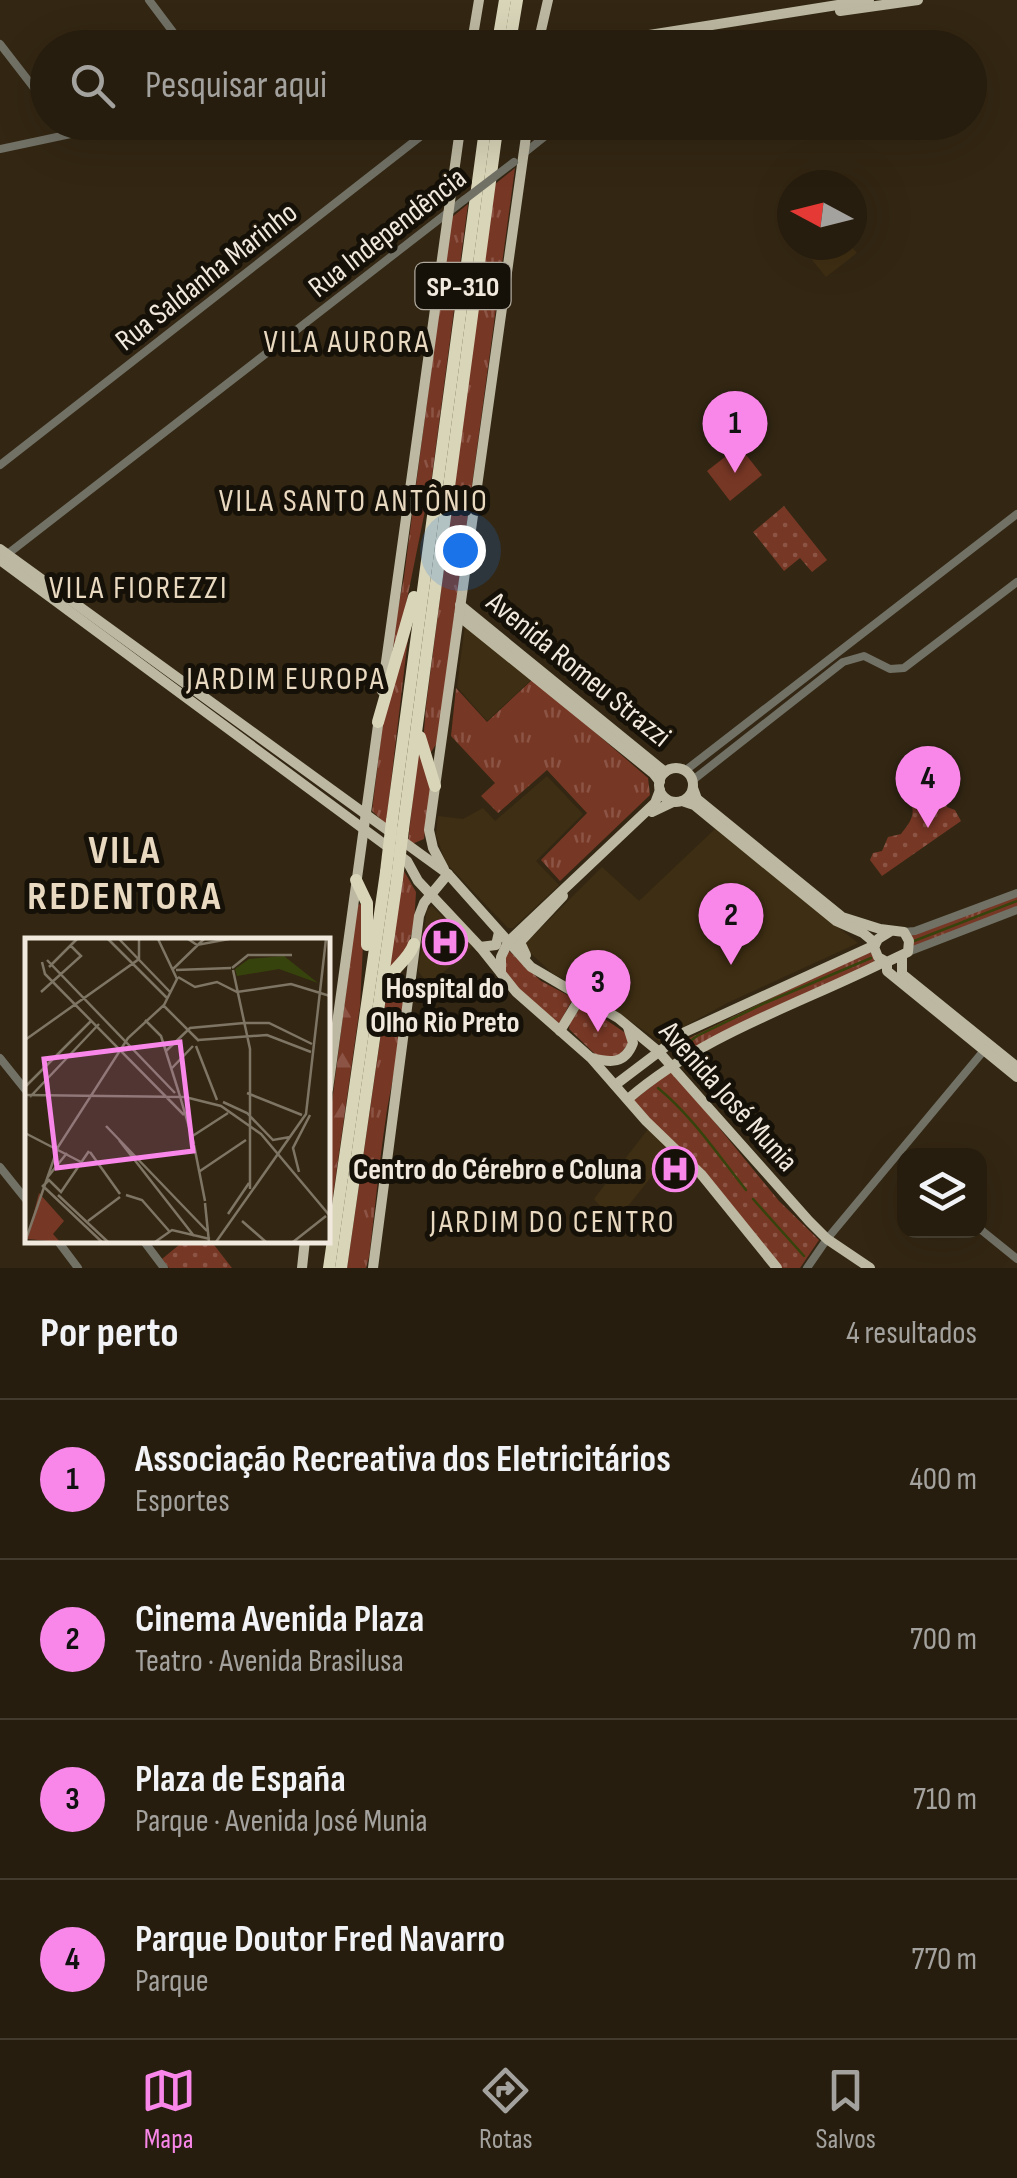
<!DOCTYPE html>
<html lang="pt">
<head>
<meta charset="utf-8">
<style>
	body { margin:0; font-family:"Sofia Sans Condensed",sans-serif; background:#322a1c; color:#f1f3f6 }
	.controls { position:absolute; right:30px; bottom:30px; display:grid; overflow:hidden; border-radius:20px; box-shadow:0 10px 40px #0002 }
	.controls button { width:90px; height:90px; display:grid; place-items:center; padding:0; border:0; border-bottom:2px solid #423b2e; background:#261d0e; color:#f1f3f6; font:50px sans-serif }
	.compass { position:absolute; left:777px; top:170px; width:90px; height:90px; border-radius:50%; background:#261d0e; box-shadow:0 10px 40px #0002; rotate:277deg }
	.you { position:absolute; left:460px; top:550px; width:35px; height:35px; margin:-25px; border:8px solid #fff; border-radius:50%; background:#1a73e8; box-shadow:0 0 0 15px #1a73e833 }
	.badge { display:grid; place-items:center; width:65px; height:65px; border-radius:50%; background:#f987e9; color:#111; font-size:32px; font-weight:700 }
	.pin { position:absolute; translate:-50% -82px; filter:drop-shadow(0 2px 5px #0008) }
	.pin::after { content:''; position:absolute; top:52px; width:35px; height:30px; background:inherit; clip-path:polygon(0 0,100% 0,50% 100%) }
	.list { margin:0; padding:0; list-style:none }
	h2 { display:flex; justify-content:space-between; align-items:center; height:130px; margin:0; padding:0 40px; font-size:42px }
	h2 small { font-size:32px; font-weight:400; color:#a4a29e }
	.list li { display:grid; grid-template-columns:65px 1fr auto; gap:30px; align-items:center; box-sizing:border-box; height:160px; padding:0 40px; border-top:2px solid #423b2e }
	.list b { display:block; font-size:38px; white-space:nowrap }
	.list p { margin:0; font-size:32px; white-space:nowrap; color:#a4a29e }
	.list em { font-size:32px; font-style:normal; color:#a4a29e }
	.icon { flex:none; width:55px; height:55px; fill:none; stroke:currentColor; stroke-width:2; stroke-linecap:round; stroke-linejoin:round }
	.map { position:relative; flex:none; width:1017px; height:1268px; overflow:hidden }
	.search { position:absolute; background:#261d0e; box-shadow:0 10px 40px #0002; left:30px; right:30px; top:30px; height:110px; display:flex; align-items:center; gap:25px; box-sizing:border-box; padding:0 35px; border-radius:55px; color:#a4a29e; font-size:38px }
	.sheet { height:770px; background:#261d0e }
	nav { display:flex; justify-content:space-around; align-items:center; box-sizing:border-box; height:140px; border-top:2px solid #423b2e; background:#261d0e; font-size:28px; color:#a4a29e }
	nav a { display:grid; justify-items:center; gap:5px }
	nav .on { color:#f987e9 }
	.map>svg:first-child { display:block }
	.built { fill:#3e2e13 }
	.grass { fill:url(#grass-tufts) }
	.forest { fill:url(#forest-firs) }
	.park { fill:url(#park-dots) }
	.garden { fill:#773725 }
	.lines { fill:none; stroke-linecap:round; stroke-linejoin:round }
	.stream { stroke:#37430c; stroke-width:2.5 }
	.minor { stroke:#727166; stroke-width:8 }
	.major { stroke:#bcb8a1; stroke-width:10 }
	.highway { stroke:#d9d5b9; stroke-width:12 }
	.minor-bridge { stroke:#727166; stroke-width:8 }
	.highway-bridge { stroke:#d9d5b9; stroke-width:12 }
	.labels { text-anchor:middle; stroke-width:10; stroke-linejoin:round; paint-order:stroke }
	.shield { fill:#161108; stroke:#afa89d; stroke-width:2.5 }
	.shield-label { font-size:28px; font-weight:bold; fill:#f1e9dd }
	.street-label { font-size:30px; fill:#f1e9dd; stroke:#161108 }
	.poi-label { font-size:30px; font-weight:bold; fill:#f1e9dd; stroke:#161108 }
	.neighbourhood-label { font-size:32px; letter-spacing:2.5px; fill:#e9d9c0; stroke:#161108 }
	.district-label { font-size:40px; font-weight:bold; letter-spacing:2.5px; fill:#e9d9c0; stroke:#161108 }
	.inset-road { fill:none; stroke:#7f7564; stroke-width:2.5 }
	.view { fill:#f987e9; fill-opacity:0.15; stroke:#f987e9; stroke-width:5 }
	.inset-edge { fill:none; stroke:#f1e9dd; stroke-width:5 }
</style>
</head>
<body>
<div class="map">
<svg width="1017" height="1268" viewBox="0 0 1017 1268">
	<defs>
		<pattern id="grass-tufts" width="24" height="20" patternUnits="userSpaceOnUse" patternTransform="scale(2.5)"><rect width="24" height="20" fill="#773725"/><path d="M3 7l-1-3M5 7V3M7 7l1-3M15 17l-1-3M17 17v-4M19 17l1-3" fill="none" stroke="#8b5444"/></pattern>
		<pattern id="forest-firs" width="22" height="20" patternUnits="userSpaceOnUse" patternTransform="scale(2.5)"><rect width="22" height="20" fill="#773725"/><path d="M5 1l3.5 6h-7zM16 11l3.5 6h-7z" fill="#8b5444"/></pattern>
		<pattern id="park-dots" width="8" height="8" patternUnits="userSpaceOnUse" patternTransform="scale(2.5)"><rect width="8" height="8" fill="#773725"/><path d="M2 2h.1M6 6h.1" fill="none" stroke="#8b5444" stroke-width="1.8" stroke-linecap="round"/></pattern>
	</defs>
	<rect width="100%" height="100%" fill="#332713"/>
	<g class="built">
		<polygon points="800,245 850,245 857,253 826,277"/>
		<polygon points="465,625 532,679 487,721 457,687"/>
		<polygon points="547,776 583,814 536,861 559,885 513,928 508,928 446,863 436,835 438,816 463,819 483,808 495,821"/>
		<polygon points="715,829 858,943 727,1003 674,1032 662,1043 594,996 552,973 526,949 527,942 602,867 639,901"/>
		<polygon points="432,906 472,947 429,985 418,971 427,910"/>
		<polygon points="649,1128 672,1151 615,1222 594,1199"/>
	</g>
	<g class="grass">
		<polygon points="515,168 437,743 429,755 423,743 426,706 494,185"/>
		<polygon points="468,204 432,476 402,624 389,657 404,577 451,218"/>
		<polygon points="408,638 386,824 372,811 387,689"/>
		<polygon points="533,679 648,778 650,795 560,881 541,860 587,813 547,770 498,813 481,796 495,783 451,736 456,688 487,722"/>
		<polygon points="418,752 432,779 424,839 412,844 408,842"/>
		<polygon points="404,871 416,892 414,924 406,954 388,972"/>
		<polygon points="1017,896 1017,908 914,948 911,935"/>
		<polygon points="868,951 874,955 874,964 678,1055 669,1048"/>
		<path d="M400,971c13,22 -10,117 -14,146 -7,47 -11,93 -17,140l-3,11h-19l41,-283z"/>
	</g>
	<polygon class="forest" points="365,903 360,1006 328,1231 328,1134 357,905"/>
	<g class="park">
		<polygon points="784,506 827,560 812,572 800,558 784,571 753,532"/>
		<path d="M940,791l7,16 8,3 6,11 -79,55 -12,-16 3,-7 9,-2 6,-14 13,-3c8,-10 16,-20 9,-32l10,-8z"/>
		<polygon points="507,949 541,981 573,998 559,1024 511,982 504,968"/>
		<polygon points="581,1007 587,1007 627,1034 628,1044 618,1057 597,1056 569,1029 570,1023"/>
		<polygon points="672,1070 779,1201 819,1240 800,1268 781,1268 633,1101"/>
		<polygon points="185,1240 211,1241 232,1268 169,1268 162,1259"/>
	</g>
	<polygon class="garden" points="739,446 762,475 730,501 707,471"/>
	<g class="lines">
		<g class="stream">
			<polyline points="914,941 1017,901"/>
			<polyline points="676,1052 697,1036 765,1003 871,958"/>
			<path d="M658,1088c35,29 60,67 88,102"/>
			<polyline points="753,1199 804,1256"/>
		</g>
		<g class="minor">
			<polyline points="149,0 185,48"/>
			<polyline points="0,44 48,106"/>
			<polyline points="662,48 672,40"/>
			<polyline points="0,149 127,122"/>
			<polyline points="523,154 563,122"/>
			<polyline points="0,465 439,122"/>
			<polyline points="5,556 464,200"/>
			<polyline points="686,770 1017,514"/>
			<polyline points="693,780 843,662 864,656 890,669 904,668 1017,582"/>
			<polyline points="904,932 915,931 1017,893"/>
			<polyline points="908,952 1017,910"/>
			<polyline points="0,1058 28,1093"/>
			<polyline points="0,1167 28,1202"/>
			<polyline points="980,1229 1017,1259"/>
			<polyline points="57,1240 78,1268"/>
			<polyline points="143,1240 164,1268"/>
			<polyline points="807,1268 827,1239 986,1048"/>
		</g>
		<g class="major">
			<polyline points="840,11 918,0"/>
			<polyline points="610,44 624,39 869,0"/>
			<polyline points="471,48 479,0"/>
			<polyline points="537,48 548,0"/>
			<polyline points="591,48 614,45"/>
			<polyline points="0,549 448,874 531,967 618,1018 658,1051 809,1221 827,1239 870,1268"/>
			<polyline points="0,560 407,861 418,881 480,947 516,992 591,1058 646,1121 701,1174 777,1268"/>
			<polyline points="460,605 665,772"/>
			<polyline points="459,616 653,773 660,782"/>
			<polyline points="382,691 461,122"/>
			<circle cx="676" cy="785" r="17"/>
			<polyline points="693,788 697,799 842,917 880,929 904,932 909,941 908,952 887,962 878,957 874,947 878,939 891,931"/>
			<polyline points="682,801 694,805 836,921 863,933 875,943"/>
			<polyline points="652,812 673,802"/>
			<polyline points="444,869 433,848 429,830 528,122"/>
			<polyline points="480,947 496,945 499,932"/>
			<polyline points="526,955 520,942 563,896"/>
			<polyline points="902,957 902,974 1017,1067"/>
			<polyline points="887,962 887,971 1017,1077"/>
			<polyline points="501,973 501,957 508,942 655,803 660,790"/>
			<polyline points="560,1031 580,998"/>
			<path d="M592,1058c19,5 33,6 41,-15l-5,-16"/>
			<polyline points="615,1085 685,1032 875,945"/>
			<polyline points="328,1089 379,718"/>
			<path d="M628,1099c76,-65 167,-93 256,-137"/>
			<polyline points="302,1268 305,1240"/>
			<polyline points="373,1268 419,916 424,903 448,874"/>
		</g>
		<g class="highway">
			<polyline points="497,48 505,0"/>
			<polyline points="509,48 517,0"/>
			<polyline points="378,722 414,597"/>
			<polyline points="420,737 435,786"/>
			<polyline points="392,821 486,122"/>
			<polyline points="403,829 498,122"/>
			<polyline points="356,880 367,903 367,945"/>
			<path d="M385,984c7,-16 23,-23 29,-40"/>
			<polyline points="329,1268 386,872"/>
			<polyline points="341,1268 397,879"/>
		</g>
		<polyline class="minor-bridge" points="464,200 514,162"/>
		<g class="highway-bridge">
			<polyline points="386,872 392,821"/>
			<polyline points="397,879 403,829"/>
		</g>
	</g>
	<defs>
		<symbol id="hospital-ring" viewBox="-11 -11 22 22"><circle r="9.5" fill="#161108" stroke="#f987e9" stroke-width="1.5"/><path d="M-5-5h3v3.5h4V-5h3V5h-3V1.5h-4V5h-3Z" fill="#f987e9"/></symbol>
	</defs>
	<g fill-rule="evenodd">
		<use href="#hospital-ring" x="420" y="917" width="50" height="50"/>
		<use href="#hospital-ring" x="650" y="1144" width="50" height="50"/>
	</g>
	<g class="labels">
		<rect class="shield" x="415.5" y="263" width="95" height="46" rx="8"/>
		<g class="shield-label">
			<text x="463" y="296">SP-310</text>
		</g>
		<g class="street-label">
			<text transform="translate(387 232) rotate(-38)" y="10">Rua Independência</text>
			<text transform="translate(206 276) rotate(-38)" y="10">Rua Saldanha Marinho</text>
			<text transform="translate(579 669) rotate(39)" y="10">Avenida Romeu Strazzi</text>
			<text transform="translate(729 1096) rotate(48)" y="10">Avenida José Munia</text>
		</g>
		<g class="poi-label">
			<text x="445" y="998">Hospital do<tspan x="445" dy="34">Olho Rio Preto</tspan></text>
			<text x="642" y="1179" text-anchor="end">Centro do Cérebro e Coluna</text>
		</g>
		<g class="neighbourhood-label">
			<text x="347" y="352">VILA AURORA</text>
			<text x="354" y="511">VILA SANTO ANTÔNIO</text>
			<text x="139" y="598">VILA FIOREZZI</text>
			<text x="286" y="689">JARDIM EUROPA</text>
			<text x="553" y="1232">JARDIM DO CENTRO</text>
		</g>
		<g class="district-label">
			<text x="125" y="863">VILA<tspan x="125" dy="46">REDENTORA</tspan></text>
		</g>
	</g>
	<g transform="translate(25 938)">
		<rect width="305" height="305" fill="#332713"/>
		<path d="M14,255l25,28 -11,13 7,8 -33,-3z" fill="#773725"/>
		<path d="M259,18l34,27 -39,-14 -42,7 -2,-7 14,-10z" fill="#37430c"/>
		<path class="inset-road" d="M83,1l59,59M94,1l52,54M163,1l9,6 32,-6M22,22l128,133M17,24l3,12 139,141M24,29l28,-28M207,30l16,-13h44M147,32l32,-31M151,32l55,-2M208,32l17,79v140M153,39l17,10 22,-5 20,10 54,-8 39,12M16,54l40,-36 -11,-11M138,67l36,36M120,82l16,16 18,57M0,102l114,-81v-20M173,102l69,-5 44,17M171,108l21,54M141,113l24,-23 54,-5h25l43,21M147,130l21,-22M0,149l67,-67M154,155l15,51M222,155l55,22M0,157l160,2 36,9 40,28 69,82M5,159l69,-73M198,164l24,11 26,27 17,-3M81,188l101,105M0,195l56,29M166,199l37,-24M94,202l75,96M169,207l11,56M65,214l30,42M175,233l46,-31M274,234l-6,-24 17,-33M22,240l20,-25M17,249l7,-7 12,12 28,-41M19,249l58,55M33,257l50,47M101,257l16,5 28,32M180,265l4,39M203,276l21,-31M63,283l32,-24M217,283l24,21M0,304l33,-95 70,-109 36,-33 13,-26 -19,-40M130,304l17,-12 38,9M191,304l90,-128 20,-175M268,304l33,-26"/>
		<path class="view" d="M155,104l13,109 -136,17 -13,-109z"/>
		<rect width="305" height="305" class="inset-edge"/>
	</g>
</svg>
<div class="controls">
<button><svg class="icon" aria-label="layers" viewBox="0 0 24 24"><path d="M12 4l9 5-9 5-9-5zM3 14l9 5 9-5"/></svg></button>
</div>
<svg class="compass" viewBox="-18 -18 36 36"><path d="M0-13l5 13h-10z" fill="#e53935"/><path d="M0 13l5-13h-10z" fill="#a4a29e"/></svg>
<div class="you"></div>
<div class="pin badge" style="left:735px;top:473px">1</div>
<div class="pin badge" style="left:731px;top:965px">2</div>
<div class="pin badge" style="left:598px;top:1032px">3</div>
<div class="pin badge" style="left:928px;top:828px">4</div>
<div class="search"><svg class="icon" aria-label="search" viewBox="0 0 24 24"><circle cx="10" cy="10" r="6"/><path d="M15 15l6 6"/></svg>Pesquisar aqui</div>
</div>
<section class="sheet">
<h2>Por perto<small>4 resultados</small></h2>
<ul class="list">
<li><span class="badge">1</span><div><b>Associação Recreativa dos Eletricitários</b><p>Esportes</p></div><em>400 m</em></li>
<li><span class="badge">2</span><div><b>Cinema Avenida Plaza</b><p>Teatro · Avenida Brasilusa</p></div><em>700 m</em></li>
<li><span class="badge">3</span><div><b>Plaza de España</b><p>Parque · Avenida José Munia</p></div><em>710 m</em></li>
<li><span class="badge">4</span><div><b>Parque Doutor Fred Navarro</b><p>Parque</p></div><em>770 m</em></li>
</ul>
</section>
<nav>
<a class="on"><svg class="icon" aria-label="map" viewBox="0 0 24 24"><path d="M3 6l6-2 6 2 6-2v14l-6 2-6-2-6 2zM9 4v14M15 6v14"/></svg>Mapa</a>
<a><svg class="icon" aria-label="directions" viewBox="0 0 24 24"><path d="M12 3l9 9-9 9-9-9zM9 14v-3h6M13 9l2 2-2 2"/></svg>Rotas</a>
<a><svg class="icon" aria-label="saved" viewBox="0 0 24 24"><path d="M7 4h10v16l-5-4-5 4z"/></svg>Salvos</a>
</nav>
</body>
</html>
